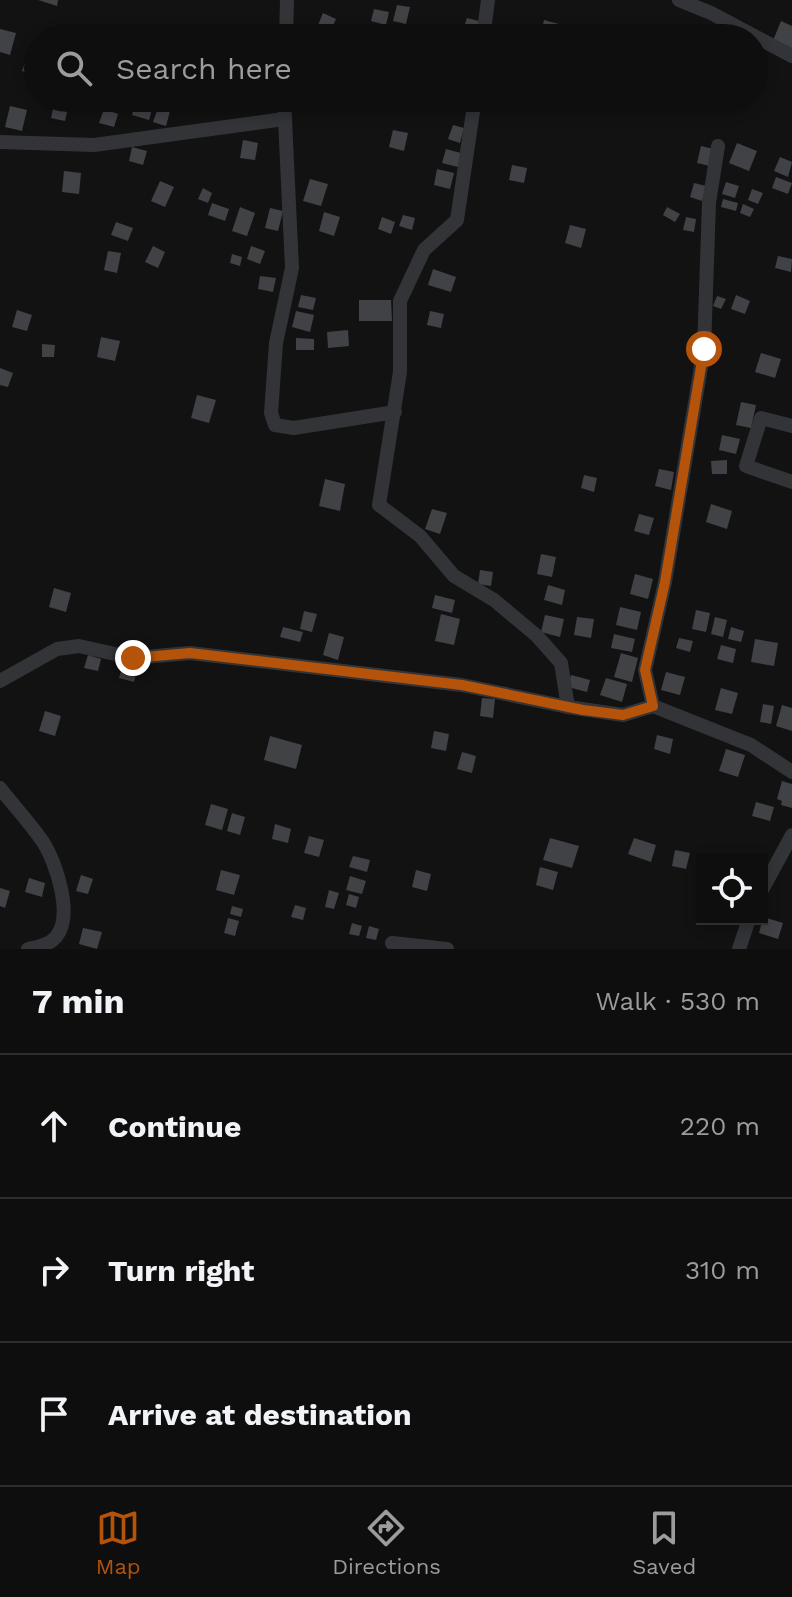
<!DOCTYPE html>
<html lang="en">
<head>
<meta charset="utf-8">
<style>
	body { margin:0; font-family:"Work Sans",sans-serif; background:#1c1c1c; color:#f1f3f6 }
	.controls { position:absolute; right:24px; bottom:24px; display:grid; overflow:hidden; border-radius:0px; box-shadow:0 4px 12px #0003 }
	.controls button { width:72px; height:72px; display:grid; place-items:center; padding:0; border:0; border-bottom:2px solid #2e2e2e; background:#0e0e0e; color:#f1f3f6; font:40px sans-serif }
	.stop { position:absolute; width:24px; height:24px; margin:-18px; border:6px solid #b45309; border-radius:50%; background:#fff }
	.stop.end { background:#b45309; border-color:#fff; box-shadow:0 2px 8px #0008 }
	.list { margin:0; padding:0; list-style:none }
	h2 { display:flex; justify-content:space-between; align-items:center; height:104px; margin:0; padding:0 32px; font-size:34px }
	h2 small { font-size:26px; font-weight:400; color:#9b9c9e }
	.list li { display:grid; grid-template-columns:52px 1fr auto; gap:24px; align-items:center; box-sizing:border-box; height:144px; padding:0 32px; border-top:2px solid #2e2e2e }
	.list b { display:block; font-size:30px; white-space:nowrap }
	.list em { font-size:26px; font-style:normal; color:#9b9c9e }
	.icon { flex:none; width:44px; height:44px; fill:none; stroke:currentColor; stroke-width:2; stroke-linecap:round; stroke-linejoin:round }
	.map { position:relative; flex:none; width:792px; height:949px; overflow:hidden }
	.search { position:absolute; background:#0e0e0e; box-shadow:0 4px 12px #0003; left:24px; right:24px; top:24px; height:88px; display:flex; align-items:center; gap:20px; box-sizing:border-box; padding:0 28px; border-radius:44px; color:#9b9c9e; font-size:30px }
	.sheet { height:536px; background:#0e0e0e }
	nav { display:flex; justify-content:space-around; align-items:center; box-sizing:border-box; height:112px; border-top:2px solid #2e2e2e; background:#0e0e0e; font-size:22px; color:#9b9c9e }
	nav a { display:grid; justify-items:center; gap:4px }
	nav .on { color:#b45309 }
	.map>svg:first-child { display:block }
	.building { fill:#414246 }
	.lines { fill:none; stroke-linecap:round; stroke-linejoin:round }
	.minor { stroke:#333438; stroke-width:14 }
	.route { stroke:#b45309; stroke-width:10 }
</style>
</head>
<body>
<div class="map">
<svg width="792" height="949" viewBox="0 0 792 949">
	<rect width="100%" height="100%" fill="#121213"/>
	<g class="building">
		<polygon points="38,0 58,0 57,6"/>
		<polygon points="397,5 410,7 406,24 393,21"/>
		<polygon points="374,9 389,12 386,25 371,21"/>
		<polygon points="323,13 336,19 331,30 318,25"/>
		<polygon points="467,18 479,21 475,34 463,30"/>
		<polygon points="544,20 559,24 556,38 540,37"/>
		<polygon points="781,21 792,26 792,51 772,43"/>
		<polygon points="0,29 16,33 10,55 0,52"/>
		<polygon points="86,31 108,37 108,38 84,38"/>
		<polygon points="226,31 243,33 242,38 225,38"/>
		<polygon points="626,32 643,37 643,38 624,38"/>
		<polygon points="27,57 38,61 38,77 22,71"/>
		<polygon points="202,98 224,98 222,105"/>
		<polygon points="709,98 726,98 722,109 707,105"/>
		<polygon points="136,100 153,106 149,120 132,115"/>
		<polygon points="54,105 68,108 65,121 51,118"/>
		<polygon points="10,106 27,110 22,131 5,127"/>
		<polygon points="158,108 170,111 166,126 153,122"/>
		<polygon points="104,109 118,114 114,127 99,123"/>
		<polygon points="453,125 464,128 460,143 448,139"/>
		<polygon points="393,130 408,133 404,151 389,147"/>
		<polygon points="243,140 258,143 255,160 240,158"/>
		<polygon points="737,143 757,151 749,171 729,163"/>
		<polygon points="701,146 714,149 710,166 697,163"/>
		<polygon points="132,147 147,151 143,165 129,161"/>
		<polygon points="446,149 461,153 458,167 442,163"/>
		<polygon points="780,157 792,162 788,177 774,171"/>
		<polygon points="512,165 527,168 524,183 509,180"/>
		<polygon points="437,169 454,173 450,189 434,185"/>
		<polygon points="64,171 81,173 79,194 62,192"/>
		<polygon points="776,177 792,183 788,194 772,188"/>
		<polygon points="310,179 328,184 321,206 303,201"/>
		<polygon points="160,181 174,187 165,207 151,201"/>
		<polygon points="726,182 739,186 735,198 722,194"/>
		<polygon points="694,183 706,186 702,201 690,197"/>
		<polygon points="203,188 212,193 208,203 198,199"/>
		<polygon points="752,189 763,193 758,204 748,200"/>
		<polygon points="723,199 738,203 736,211 721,207"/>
		<polygon points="212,203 229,209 225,221 208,215"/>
		<polygon points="743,204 754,209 750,217 740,213"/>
		<polygon points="240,207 255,213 247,236 232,231"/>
		<polygon points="667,207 680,214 675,222 663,215"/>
		<polygon points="270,208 283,211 278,231 265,228"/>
		<polygon points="324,212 340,217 334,236 319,231"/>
		<polygon points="403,215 415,218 412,230 399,226"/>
		<polygon points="382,217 395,222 391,234 378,229"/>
		<polygon points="686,217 696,219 694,232 683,230"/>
		<polygon points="116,222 133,228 128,241 111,235"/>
		<polygon points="570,225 586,229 581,248 565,243"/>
		<polygon points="153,246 165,252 158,268 145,262"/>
		<polygon points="251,246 265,251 260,264 247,259"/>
		<polygon points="108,251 121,253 117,273 104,270"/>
		<polygon points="232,254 242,257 240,266 230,263"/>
		<polygon points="778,256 792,259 791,272 775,268"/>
		<polygon points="433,269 456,277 451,292 428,285"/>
		<polygon points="260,276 276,278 273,292 258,289"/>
		<polygon points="301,295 316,298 313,310 298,307"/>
		<polygon points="736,295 750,301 745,314 731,309"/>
		<polygon points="717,296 726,299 721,309 713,306"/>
		<polygon points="359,300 391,300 392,321 359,321"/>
		<polygon points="17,310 32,315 27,331 12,327"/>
		<polygon points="296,311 314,315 310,332 292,327"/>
		<polygon points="430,311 444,314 441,328 427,325"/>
		<polygon points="348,330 349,346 328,348 327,332"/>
		<polygon points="101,337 120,341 115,361 97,357"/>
		<polygon points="296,338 314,339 314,350 296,350"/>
		<polygon points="42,344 55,345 54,357 42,357"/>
		<polygon points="761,353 781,359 775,378 755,372"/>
		<polygon points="0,368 13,373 8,387 0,385"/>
		<polygon points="197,395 216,400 209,423 191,418"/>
		<polygon points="741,402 756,405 751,428 736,425"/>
		<polygon points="722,435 740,439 736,454 719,450"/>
		<polygon points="727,460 727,474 712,474 711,461"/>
		<polygon points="659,469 674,472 671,490 655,486"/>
		<polygon points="584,475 597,478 594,492 581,488"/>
		<polygon points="325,479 345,484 340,511 319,506"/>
		<polygon points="711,504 732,511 727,529 706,522"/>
		<polygon points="432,509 447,513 440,534 425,529"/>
		<polygon points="639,514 654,518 649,535 634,531"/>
		<polygon points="541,554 556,557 552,577 537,574"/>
		<polygon points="480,570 493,572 491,586 478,584"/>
		<polygon points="635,574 653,579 648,599 630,594"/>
		<polygon points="548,585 565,590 562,605 544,600"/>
		<polygon points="54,588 71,593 66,612 49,607"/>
		<polygon points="435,595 455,600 452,613 432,608"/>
		<polygon points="620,607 641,612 637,630 616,625"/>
		<polygon points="696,610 710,613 706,632 692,629"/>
		<polygon points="304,611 317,614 312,632 300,629"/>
		<polygon points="441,614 460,619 454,645 435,641"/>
		<polygon points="545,615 564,619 560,637 541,632"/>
		<polygon points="577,617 594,619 591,638 574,635"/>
		<polygon points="715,617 727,620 723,637 711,634"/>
		<polygon points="283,627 303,632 300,642 280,637"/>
		<polygon points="731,627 744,631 741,642 728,639"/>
		<polygon points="329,633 344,637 338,660 323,655"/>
		<polygon points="614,634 635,639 632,652 611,648"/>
		<polygon points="679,638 693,641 690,652 676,648"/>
		<polygon points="755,639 778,643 774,666 751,662"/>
		<polygon points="721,645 736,649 733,663 717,659"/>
		<polygon points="621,653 638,658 632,682 614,677"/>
		<polygon points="88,655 101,659 98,671 84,668"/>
		<polygon points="122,667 137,671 134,682 119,678"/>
		<polygon points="666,672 685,677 680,695 661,690"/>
		<polygon points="571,675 590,680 587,692 568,687"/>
		<polygon points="606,678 627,684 622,702 600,695"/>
		<polygon points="721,688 738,693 732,714 715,710"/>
		<polygon points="482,698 495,699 493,718 480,716"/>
		<polygon points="763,704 774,706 771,724 760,722"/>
		<polygon points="782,705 792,708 792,731 776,726"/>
		<polygon points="45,711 61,716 55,736 39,731"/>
		<polygon points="434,731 449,734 446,751 431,748"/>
		<polygon points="657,735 673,739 670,754 654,749"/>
		<polygon points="270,736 302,745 296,769 264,760"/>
		<polygon points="726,749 745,755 738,777 719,771"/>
		<polygon points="462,752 476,756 472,773 457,769"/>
		<polygon points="782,781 792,784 792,808 781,805 782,801 777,799"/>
		<polygon points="756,802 774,807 770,821 752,816"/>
		<polygon points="211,804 228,809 222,830 205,825"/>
		<polygon points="232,813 245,817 240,835 227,831"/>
		<polygon points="275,824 291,829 288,843 272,839"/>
		<polygon points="309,836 324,840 319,857 304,853"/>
		<polygon points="550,838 579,846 572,868 543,860"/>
		<polygon points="634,838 656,845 651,862 628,854"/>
		<polygon points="675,850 690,853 686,869 672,866"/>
		<polygon points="353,856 370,860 367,872 349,867"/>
		<polygon points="540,867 558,872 553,890 536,885"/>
		<polygon points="221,870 240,875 234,895 216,890"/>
		<polygon points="416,870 431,874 427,891 412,887"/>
		<polygon points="81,875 93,879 88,894 76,891"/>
		<polygon points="350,876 366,881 362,894 346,890"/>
		<polygon points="29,878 45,883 42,897 25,892"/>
		<polygon points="0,888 10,891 5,908 0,906"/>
		<polygon points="329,890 339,893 334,909 325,907"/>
		<polygon points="349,894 359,897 356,908 346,905"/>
		<polygon points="295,905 306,908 303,920 291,917"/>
		<polygon points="232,906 243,909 241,917 230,914"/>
		<polygon points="763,917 783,923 778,939 759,933"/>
		<polygon points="228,918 239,921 235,936 224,933"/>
		<polygon points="352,923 362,926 359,936 349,934"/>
		<polygon points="369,926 379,929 376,940 366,938"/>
		<polygon points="83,928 102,932 97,949 79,944"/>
	</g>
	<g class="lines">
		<g class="minor">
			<polyline points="679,0 711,13 792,56"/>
			<polyline points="286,38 287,0"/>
			<polyline points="483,38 488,0"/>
			<polyline points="284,98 292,268 276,343 271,413 275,425 294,428 395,412"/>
			<polyline points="475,98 457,220 424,250 400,301 400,372 379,505 420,536 454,576 494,600 537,636 561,663 568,707 623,715 653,706"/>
			<polyline points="0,142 94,145 284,119"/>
			<polyline points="718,146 709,203 704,349 665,582 645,670 653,706 751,745 792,772"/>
			<polyline points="792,426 761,418 746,466 792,482"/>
			<polyline points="0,681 57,649 79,646 133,658 190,653 462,685 568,707"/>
			<path d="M0,788c14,18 30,35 43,54 13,20 31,74 13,95 -7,8 -18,10 -28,12"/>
			<polyline points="762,890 792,835"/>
			<polyline points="392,943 447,949"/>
			<polyline points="739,949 749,919"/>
		</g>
	</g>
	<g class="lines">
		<polyline class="route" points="133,658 190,653 462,685 583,710 623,715 653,706 645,670 665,582 704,349"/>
	</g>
</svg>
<div class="controls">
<button><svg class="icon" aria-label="locate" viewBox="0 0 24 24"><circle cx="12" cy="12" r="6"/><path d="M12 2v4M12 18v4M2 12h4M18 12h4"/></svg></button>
</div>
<div class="stop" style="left:704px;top:349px"></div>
<div class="stop end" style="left:133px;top:658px"></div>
<div class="search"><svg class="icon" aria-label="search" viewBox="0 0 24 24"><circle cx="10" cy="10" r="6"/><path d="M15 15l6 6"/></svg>Search here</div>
</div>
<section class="sheet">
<h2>7 min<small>Walk · 530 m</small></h2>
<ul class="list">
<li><svg class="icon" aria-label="ahead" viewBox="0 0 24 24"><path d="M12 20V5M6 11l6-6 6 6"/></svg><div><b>Continue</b></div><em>220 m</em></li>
<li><svg class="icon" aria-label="right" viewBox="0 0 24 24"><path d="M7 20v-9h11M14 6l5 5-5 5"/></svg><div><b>Turn right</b></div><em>310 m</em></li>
<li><svg class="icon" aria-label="arrive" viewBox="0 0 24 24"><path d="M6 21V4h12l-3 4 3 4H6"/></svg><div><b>Arrive at destination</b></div></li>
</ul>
</section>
<nav>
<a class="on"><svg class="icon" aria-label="map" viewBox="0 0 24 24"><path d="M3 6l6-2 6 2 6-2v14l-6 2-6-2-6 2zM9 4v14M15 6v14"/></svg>Map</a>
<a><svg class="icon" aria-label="directions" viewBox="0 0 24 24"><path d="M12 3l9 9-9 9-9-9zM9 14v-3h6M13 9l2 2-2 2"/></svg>Directions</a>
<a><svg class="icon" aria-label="saved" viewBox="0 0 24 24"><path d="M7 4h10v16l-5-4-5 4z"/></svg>Saved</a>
</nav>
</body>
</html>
